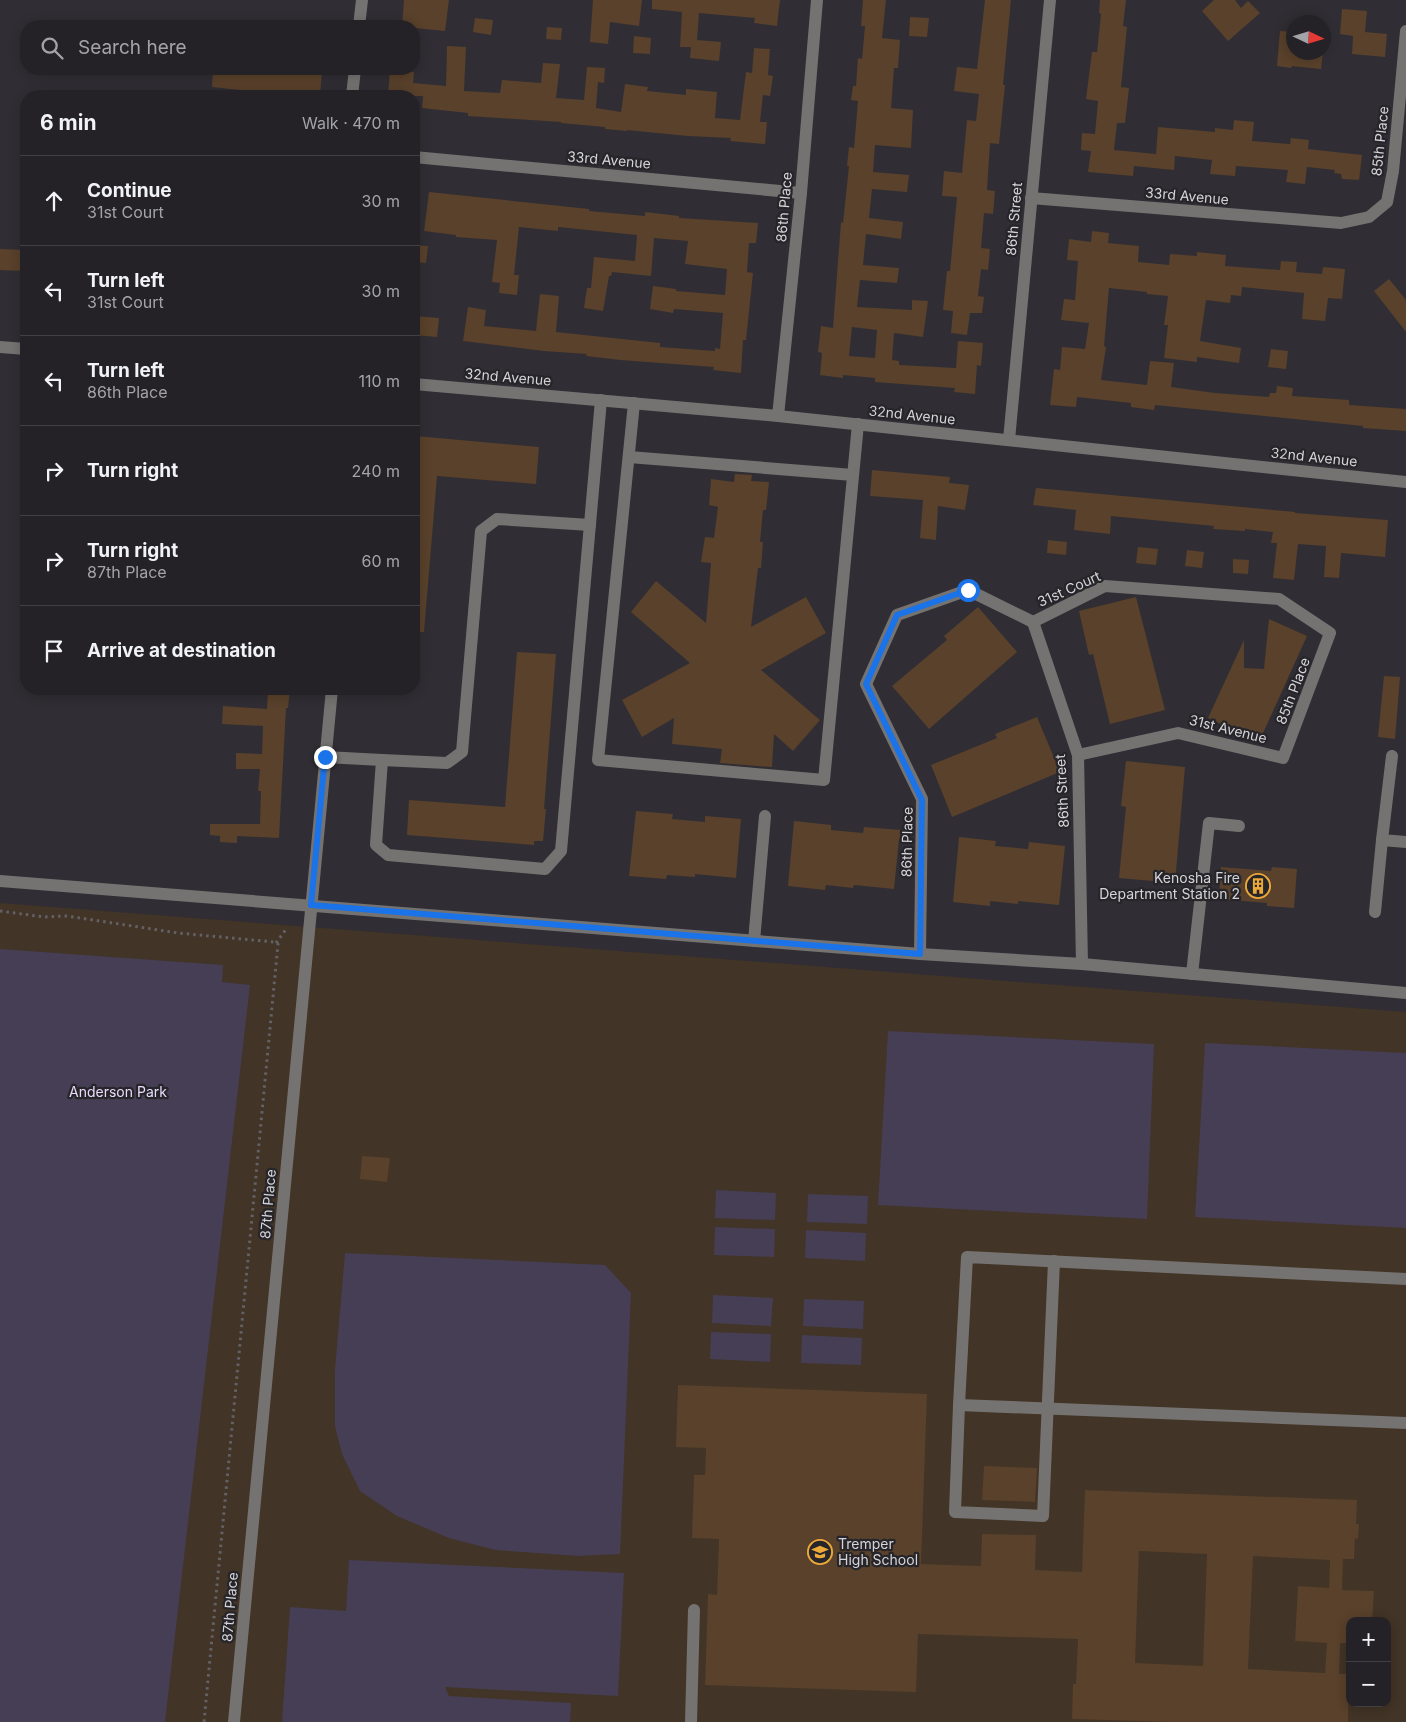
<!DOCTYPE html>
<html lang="en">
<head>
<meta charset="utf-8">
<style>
	body { margin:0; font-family:Inter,sans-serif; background:#2c2a2f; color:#f1f3f6 }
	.controls { position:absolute; right:15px; bottom:15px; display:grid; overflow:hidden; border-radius:10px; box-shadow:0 2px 12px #0003 }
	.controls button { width:45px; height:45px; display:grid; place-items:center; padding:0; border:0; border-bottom:1px solid #413f44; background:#242227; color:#f1f3f6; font:25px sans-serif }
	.compass { position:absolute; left:1286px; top:15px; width:45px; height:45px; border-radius:50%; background:#242227; box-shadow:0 2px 12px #0003; rotate:94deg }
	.stop { position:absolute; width:15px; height:15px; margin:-11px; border:4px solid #1a73e8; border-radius:50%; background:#fff }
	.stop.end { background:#1a73e8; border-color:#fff; box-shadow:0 1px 5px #0008 }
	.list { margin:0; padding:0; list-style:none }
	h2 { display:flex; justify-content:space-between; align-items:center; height:65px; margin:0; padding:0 20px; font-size:21px }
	h2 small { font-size:16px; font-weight:400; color:#a3a4a7 }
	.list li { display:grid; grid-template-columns:32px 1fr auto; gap:15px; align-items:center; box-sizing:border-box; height:90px; padding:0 20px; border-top:1px solid #413f44 }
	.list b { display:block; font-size:19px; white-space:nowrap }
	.list p { margin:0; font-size:16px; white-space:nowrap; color:#a3a4a7 }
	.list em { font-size:16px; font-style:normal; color:#a3a4a7 }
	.icon { flex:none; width:28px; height:28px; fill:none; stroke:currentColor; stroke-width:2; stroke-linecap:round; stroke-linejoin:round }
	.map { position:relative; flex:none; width:1406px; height:1722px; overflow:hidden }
	.search { position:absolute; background:#242227; box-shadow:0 2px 12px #0003; left:20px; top:20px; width:400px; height:55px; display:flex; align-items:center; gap:12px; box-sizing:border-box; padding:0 18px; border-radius:20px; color:#a3a4a7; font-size:19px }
	.panel { position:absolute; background:#242227; box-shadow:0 2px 12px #0003; left:20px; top:90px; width:400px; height:605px; border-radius:20px }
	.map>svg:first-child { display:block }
	.education { fill:#423426; fill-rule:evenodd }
	.green { fill:#463e54 }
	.building { fill:#59412b; fill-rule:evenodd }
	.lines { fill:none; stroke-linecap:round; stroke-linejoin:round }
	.path { stroke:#636166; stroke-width:3; stroke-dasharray:2.5 4; stroke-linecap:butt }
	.minor { stroke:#757371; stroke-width:12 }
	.route { stroke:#1a73e8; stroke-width:6 }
	.labels { text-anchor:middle; stroke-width:4.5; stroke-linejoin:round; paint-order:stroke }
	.street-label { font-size:14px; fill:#d6d4d8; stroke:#26252a }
	.poi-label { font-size:14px; fill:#d6d4d8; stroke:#26252a; text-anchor:end }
	.park-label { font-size:14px; fill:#e7dbfc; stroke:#26252a }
</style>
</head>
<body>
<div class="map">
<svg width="1406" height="1722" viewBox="0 0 1406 1722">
	<rect width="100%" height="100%" fill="#302e34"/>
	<path class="education" d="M0,903l1406,109v710h-1406zM1350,1621h37v82h-37z"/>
	<g class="green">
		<polygon points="0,949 223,965 222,982 250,985 165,1722 0,1722"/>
		<polygon points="888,1031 1154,1044 1147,1219 878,1205"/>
		<polygon points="1205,1043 1406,1053 1406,1228 1195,1217"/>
		<polygon points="716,1190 776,1193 775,1220 715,1218"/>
		<polygon points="808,1194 868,1196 867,1224 807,1222"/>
		<polygon points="715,1227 775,1229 774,1257 714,1255"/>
		<polygon points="806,1230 866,1233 865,1261 805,1258"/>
		<polygon points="345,1253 605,1265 631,1293 620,1554 579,1556 495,1550 449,1538 397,1516 360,1491 342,1454 335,1426 335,1369"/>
		<polygon points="713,1295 773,1298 771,1326 712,1323"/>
		<polygon points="804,1299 864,1301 863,1329 803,1326"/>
		<polygon points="711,1332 771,1334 770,1362 710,1359"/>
		<polygon points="802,1335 862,1338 861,1365 801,1363"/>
		<polygon points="349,1560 624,1573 618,1696 445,1687 449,1696 571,1703 570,1722 282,1722 290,1607 346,1611"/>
	</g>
	<g class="building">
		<polygon points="404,0 449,0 445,31 414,28 414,26 402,26"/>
		<polygon points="593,0 642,0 639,26 610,22 608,44 590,42"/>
		<polygon points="652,0 780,0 777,26 754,23 755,18 699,13 697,40 721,42 719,61 690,58 691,47 680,47 682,12 652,9"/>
		<path d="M863,0h23l-4,38 18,2 -2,28h-4l-3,40 22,2 -2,38 -36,-3 -2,27 36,3 -2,17 -35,-3 -3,29 34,4 -2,17 -35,-5 -3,31 36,3 -2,15 -37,-3 -3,27 55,3v-10l16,1 -5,36 -29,-4 -2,27 7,1v4l57,3 2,-27 25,2 -2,23 -4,-1 -2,29 -21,-2 1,-4 -80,-6v-4l-32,-3v3l-23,-3 2,-22 -4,-1 3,-26 12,2 8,-106 2,1 6,-57h-2l2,-19 5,1 4,-47 -7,-1 2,-14h3l2,-28 4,1 3,-33h-4zM852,327l25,3 -2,28 -26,-2z"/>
		<polygon points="985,0 1011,0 1003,85 1005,85 999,144 990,143 987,190 995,191 993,214 984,213 981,248 990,249 988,270 981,269 978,296 984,297 982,313 970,313 967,335 951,333 953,311 943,310 947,271 950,271 957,197 942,196 944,171 962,173 967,120 976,121 979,94 954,91 957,67 977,69"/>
		<polygon points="1100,0 1126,0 1123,26 1127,27 1121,87 1129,88 1125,123 1117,123 1114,150 1156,154 1158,127 1215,132 1215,128 1233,130 1234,120 1254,122 1252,141 1290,144 1291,138 1309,140 1308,149 1362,155 1359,180 1342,179 1341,174 1334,173 1335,170 1307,167 1305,184 1286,182 1288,170 1236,166 1235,176 1210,174 1212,160 1175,156 1174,170 1134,166 1133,176 1088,172 1091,151 1081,150 1082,133 1095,134 1098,101 1086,99 1092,52 1097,52 1101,14 1099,13"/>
		<polygon points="1214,0 1235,0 1241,8 1248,1 1260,13 1228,41 1202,11"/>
		<polygon points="1342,9 1367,11 1365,32 1387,34 1385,57 1352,54 1353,36 1340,34"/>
		<polygon points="910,17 929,18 927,37 909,36"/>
		<polygon points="475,18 493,20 491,35 473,32"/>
		<polygon points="547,27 562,28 561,40 546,39"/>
		<polygon points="1280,31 1294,32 1294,52 1323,52 1321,69 1292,66 1291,68 1277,66"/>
		<polygon points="634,36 651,38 650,54 633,53"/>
		<polygon points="447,46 466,47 464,91 500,93 502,80 541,83 543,63 560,64 556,98 584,100 587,67 605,68 604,83 598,82 596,108 621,112 625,84 648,87 647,91 686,95 686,89 717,92 715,118 740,120 746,72 752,73 754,48 770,49 768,75 773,76 770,96 763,95 760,122 767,122 765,144 730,141 731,138 688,136 627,130 627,131 605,129 605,127 561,123 561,122 468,116 468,113 422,108 423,96 388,96 390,70 414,72 413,83 446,86"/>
		<polygon points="213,69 270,69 288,71 289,69 293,69 322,71 320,96 272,93 272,96 239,92 240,90 212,87"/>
		<polygon points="429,192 589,209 589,211 645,216 645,212 679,216 679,218 758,223 756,243 749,243 747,272 753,273 746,340 743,340 741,373 713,370 714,367 620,360 586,356 587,354 544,351 463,341 468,307 486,310 484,326 536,331 540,294 559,296 556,332 660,343 660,347 715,351 715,348 720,349 723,313 674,309 673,313 650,309 653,286 676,289 676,291 725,295 727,269 685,264 688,241 654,238 651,276 612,272 611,276 609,276 603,311 584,308 587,288 591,288 594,257 635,261 637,235 558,227 558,231 519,227 514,275 519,275 517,295 499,293 500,283 492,282 497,240 456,237 456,235 424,231"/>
		<polygon points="1092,231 1109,233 1108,243 1139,246 1138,262 1169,265 1170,254 1197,256 1197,252 1226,255 1225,266 1280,270 1281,261 1297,262 1296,272 1322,274 1323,267 1345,269 1342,299 1328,298 1325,321 1302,319 1304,293 1242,287 1241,296 1231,295 1230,303 1206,300 1200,341 1241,348 1239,363 1197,357 1197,362 1164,358 1168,325 1164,325 1168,296 1147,294 1147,292 1109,288 1104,346 1106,347 1101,380 1147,385 1150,361 1174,363 1171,387 1215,393 1269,397 1270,393 1276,393 1277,386 1293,388 1292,396 1349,400 1349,405 1406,409 1406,431 1363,428 1363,426 1155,405 1154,410 1131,407 1131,403 1077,397 1076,407 1050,405 1054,369 1060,370 1062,347 1085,349 1089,323 1061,320 1064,299 1075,300 1078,261 1067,260 1069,239 1091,242"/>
		<polygon points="414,245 428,246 426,263 414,262"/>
		<polygon points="0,249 25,250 25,271 0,270"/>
		<polygon points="1389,279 1406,300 1406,332 1374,291"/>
		<polygon points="414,316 439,318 437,337 414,335"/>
		<polygon points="1271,349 1288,351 1286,369 1268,367"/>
		<polygon points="415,436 539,447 536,484 437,476 424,632 414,632"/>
		<polygon points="872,470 950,477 949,483 969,485 965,510 938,506 936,540 920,538 923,500 870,496"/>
		<polygon points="735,474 752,475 751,481 769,482 766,510 763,510 760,542 763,542 761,568 758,568 751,627 806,597 826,633 761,670 820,720 793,751 774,734 772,767 720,763 722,749 672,744 674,718 642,737 622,700 690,663 631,612 656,581 706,623 711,563 701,562 705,537 714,538 718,507 709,505 711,479 734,482"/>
		<polygon points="1036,488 1295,512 1295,513 1388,520 1385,557 1341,553 1339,578 1324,577 1326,546 1298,544 1294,580 1273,578 1277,543 1271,543 1273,532 1245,529 1245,531 1213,529 1214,526 1111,516 1110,534 1074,530 1076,510 1033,505"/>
		<polygon points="1048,540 1067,542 1066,555 1047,553"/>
		<polygon points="1138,547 1158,549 1156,565 1136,563"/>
		<polygon points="1187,550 1204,552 1202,568 1185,566"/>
		<polygon points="1233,559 1249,560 1248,574 1233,573"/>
		<polygon points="1136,597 1165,710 1110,724 1093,654 1089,655 1079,611"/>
		<polygon points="978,607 1017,652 929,729 892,686 947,640 944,636"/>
		<polygon points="1269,619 1307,636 1259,742 1208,718 1244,640 1244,668 1264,669"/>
		<polygon points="517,652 556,654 544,809 546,809 543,841 534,841 534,845 407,835 409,800 505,807"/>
		<polygon points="1384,676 1400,677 1395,739 1378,737"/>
		<polygon points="268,689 290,689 288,708 286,708 279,838 237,836 237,843 220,842 220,836 210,835 210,824 260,824 261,791 258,791 260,769 236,769 236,753 262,754 263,726 222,724 223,706 267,709"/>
		<polygon points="1037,717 1060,772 952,817 931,765 997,738 995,734"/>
		<polygon points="1126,761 1185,767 1175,883 1119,878 1126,807 1121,806"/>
		<polygon points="636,811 673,814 672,819 705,822 705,816 741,819 736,878 695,874 695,877 667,875 666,879 629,876"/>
		<polygon points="794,821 831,825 831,830 863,833 864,827 913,831 913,833 899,839 894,889 854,885 853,888 826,885 825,890 788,886"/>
		<polygon points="959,837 996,841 995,846 1028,849 1029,842 1065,846 1059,905 1018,901 1018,904 990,901 990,906 953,902"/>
		<polygon points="1221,867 1271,871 1272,867 1297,869 1294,908 1267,906 1267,903 1219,899"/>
		<polygon points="362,1156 390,1158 387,1182 360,1179"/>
		<path d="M678,1385l249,9 -6,170 60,2 1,-32 54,1 -1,35 47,2 3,-82 272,10 -1,24h3l-1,15 -3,-1 -1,21h-11l-1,31 32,1 -2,30h-22v22h-10l-1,31h10l-1,48h-180l-96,-3 1,-35h3l2,-45 -160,-5 -2,58 -211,-7 3,-91 9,1 2,-56 -27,-1 2,-63h11l1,-27 -30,-1zM1139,1551l68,3 -4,112 -68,-3zM1253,1556l77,4 -1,28 -31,-2 -3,55 32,2 -2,30 -77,-4z"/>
		<polygon points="984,1466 1037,1468 1035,1502 982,1500"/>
	</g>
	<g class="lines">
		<g class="path">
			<polyline points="0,911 44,917 66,916 80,918 178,933 274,942 278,944 204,1722"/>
			<polyline points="276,943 287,928"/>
		</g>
		<g class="minor">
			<polyline points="359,26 362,0"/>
			<polyline points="352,96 355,69"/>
			<polyline points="414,157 801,193"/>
			<polyline points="1031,198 1341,223 1369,217 1387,202 1393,171 1406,31"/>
			<polyline points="0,347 26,349"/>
			<polyline points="414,384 778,416 1406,482"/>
			<polyline points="634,403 598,760 824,780 858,424"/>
			<polyline points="778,416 801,193 817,0"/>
			<polyline points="1009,440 1050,0"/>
			<polyline points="629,457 853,475"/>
			<polyline points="1033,622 1078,755 1082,964"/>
			<polyline points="1392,756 1382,840 1406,842"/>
			<polyline points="325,757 382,760 376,845 388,855 545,869 561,851 601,400"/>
			<polyline points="382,760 447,763 462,752 481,531 497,519 590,525"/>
			<polyline points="0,881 920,954 1082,964 1406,993"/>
			<polyline points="1375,912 1382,840"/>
			<polyline points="754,941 765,816"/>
			<polyline points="920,954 922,799 866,684 897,615 968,590 1033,622 1105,586 1279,599 1330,633 1283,758 1178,733 1078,755"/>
			<polyline points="1192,974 1209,823 1239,826"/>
			<polyline points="1406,1279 967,1257 959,1405 1406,1423"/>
			<polyline points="959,1405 955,1512 1043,1516 1054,1261"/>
			<polyline points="234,1722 332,689"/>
			<polyline points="691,1722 694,1610"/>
		</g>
	</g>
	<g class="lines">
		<polyline class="route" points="325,757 311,905 920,954 922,800 866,684 897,615 968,590"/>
	</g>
	<defs>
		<symbol id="building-ring" viewBox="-11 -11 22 22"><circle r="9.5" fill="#26252a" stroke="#eca93a" stroke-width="1.5"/><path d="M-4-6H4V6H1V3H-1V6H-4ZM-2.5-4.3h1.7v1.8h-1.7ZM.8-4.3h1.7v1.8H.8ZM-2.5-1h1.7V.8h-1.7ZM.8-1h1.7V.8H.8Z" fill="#eca93a"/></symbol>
		<symbol id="school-ring" viewBox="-11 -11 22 22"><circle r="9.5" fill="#26252a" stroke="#eca93a" stroke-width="1.5"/><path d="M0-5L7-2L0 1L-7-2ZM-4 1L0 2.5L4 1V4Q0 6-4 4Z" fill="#eca93a"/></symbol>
	</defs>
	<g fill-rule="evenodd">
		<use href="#building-ring" x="1244" y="872" width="28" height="28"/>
		<use href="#school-ring" x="806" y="1538" width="28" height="28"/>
	</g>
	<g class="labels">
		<g class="street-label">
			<text transform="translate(1380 141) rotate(-84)" y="5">85th Place</text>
			<text transform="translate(609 160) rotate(5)" y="5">33rd Avenue</text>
			<text transform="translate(1187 196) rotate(5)" y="5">33rd Avenue</text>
			<text transform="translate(784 207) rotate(-85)" y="5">86th Place</text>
			<text transform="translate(1014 219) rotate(-85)" y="5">86th Street</text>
			<text transform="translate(508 377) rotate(5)" y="5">32nd Avenue</text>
			<text transform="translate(912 415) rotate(6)" y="5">32nd Avenue</text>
			<text transform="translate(1314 457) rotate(6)" y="5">32nd Avenue</text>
			<text transform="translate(1069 589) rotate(-24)" y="5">31st Court</text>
			<text transform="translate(1293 691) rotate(-69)" y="5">85th Place</text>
			<text transform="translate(1228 729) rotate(14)" y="5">31st Avenue</text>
			<text transform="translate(1062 791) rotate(-93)" y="5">86th Street</text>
			<text transform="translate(907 842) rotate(-89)" y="5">86th Place</text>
			<text transform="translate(268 1204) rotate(-85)" y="5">87th Place</text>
			<text transform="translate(230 1607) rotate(-85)" y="5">87th Place</text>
		</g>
		<g class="poi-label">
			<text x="1240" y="883">Kenosha Fire<tspan x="1240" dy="16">Department Station 2</tspan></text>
			<text x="838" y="1549" text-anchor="start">Tremper<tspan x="838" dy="16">High School</tspan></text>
		</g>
		<g class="park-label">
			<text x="118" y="1097">Anderson Park</text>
		</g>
	</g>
</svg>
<div class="controls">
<button>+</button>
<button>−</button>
</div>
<svg class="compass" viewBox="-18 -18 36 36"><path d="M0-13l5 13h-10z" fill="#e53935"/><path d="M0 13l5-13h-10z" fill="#a3a4a7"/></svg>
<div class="stop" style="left:968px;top:590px"></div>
<div class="stop end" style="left:325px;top:757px"></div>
<div class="search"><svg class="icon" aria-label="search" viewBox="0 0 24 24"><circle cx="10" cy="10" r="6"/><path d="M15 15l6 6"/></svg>Search here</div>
<section class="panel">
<h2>6 min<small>Walk · 470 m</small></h2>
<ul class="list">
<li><svg class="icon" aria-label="ahead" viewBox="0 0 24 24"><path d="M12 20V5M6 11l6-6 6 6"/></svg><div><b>Continue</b><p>31st Court</p></div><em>30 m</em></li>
<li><svg class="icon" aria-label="left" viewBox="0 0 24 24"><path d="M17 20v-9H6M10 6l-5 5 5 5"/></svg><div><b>Turn left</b><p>31st Court</p></div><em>30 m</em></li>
<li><svg class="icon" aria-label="left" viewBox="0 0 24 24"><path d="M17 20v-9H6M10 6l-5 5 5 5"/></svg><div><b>Turn left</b><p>86th Place</p></div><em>110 m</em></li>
<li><svg class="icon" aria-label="right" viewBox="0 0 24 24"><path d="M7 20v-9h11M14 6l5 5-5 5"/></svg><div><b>Turn right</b></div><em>240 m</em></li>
<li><svg class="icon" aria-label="right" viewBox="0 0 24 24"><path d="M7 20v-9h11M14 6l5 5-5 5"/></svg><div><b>Turn right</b><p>87th Place</p></div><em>60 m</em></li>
<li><svg class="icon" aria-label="arrive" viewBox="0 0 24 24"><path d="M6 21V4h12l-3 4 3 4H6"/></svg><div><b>Arrive at destination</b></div></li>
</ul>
</section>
</div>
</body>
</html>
